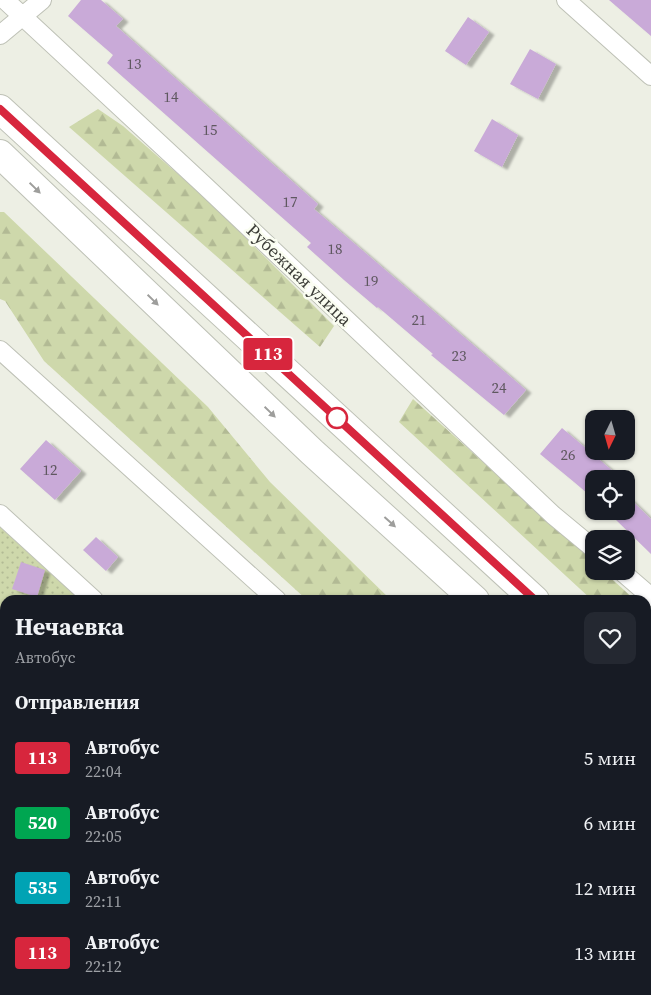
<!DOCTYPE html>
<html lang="ru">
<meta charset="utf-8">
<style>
body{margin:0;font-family:"Source Serif 4",serif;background:#242831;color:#f1f3f6;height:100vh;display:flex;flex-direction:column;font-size:19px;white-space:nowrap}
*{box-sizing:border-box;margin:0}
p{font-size:16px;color:#9ea1a6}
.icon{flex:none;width:28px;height:28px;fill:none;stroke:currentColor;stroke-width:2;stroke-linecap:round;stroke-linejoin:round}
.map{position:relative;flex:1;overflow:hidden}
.drawer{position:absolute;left:0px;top:595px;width:651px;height:400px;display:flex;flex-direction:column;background:#171b24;border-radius:15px 15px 0 0;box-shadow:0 1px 4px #0004}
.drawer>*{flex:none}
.badge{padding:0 10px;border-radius:4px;font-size:18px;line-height:32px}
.needle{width:32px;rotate:185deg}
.controls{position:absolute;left:585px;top:410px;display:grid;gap:10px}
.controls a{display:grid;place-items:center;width:50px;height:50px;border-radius:10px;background:#171b24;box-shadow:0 1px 4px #0004;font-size:25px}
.map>.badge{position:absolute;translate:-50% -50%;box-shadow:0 0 0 2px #fff}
h2{padding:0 15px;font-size:19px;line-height:45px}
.round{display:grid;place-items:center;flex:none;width:52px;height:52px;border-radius:10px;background:#242831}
.headline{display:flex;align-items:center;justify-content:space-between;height:85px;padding:0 15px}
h1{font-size:24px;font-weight:700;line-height:38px}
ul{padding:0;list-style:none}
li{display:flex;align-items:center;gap:15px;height:65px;padding:0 15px}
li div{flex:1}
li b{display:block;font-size:19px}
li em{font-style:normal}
li .badge{min-width:55px;font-weight:700;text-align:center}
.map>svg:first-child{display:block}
.green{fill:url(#green-dots)}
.forest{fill:url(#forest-firs)}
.building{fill:#c9aad8;filter:url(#shadow)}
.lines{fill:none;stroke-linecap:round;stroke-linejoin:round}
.minor-casing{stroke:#bec1b6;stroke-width:20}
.trunk-casing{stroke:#bec1b6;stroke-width:30}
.minor{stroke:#fff;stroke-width:18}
.trunk{stroke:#fff;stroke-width:28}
.oneway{fill:#9e9e9c}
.line-casing{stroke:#fff;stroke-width:11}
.line{stroke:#d7263d;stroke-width:8}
.stop-dot{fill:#fff;stroke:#d7263d;stroke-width:2.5}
.labels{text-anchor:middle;stroke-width:5;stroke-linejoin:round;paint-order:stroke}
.number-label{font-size:15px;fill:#5f5860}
.street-label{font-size:18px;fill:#3c3d38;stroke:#fafdf1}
</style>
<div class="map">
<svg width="651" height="995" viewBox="0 0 651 995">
<defs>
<pattern id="green-dots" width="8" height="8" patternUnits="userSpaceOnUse" patternTransform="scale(1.25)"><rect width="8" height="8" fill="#ced8ab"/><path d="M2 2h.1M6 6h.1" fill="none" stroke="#b2ba94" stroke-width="1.8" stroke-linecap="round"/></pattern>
<pattern id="forest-firs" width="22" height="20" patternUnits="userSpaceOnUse" patternTransform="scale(1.25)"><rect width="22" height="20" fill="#ced8ab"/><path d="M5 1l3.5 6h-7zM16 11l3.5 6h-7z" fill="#b2ba94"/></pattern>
<filter id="shadow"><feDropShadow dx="5.5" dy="3" stdDeviation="1" flood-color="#0004"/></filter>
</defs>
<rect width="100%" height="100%" fill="#edefe4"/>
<path class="green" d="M 0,527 L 80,600 L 5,600 L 5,990 L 508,990 L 513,995 L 0,995 Z"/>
<path class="forest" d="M 98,109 L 123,126 L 210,202 L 334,326 L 320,347 L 69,127 Z
M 0,212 L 4,212 L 208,407 L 270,482 L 391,600 L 307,600 L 44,361 L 5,301 L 0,299 Z
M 413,399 L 594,562 L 594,571 L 603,571 L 635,600 L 592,600 L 399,422 Z
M 646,801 L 651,805 L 651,913 L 646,908 Z"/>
<path class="building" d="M 81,0 L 101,0 L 123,19 L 116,26 L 318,204 L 314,209 L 526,390 L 504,415 L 431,355 L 433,354 L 378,307 L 377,308 L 344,280 L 307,247 L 311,243 L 107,63 L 113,55 L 68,16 Z
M 609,0 L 651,0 L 651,36 Z
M 468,17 L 489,32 L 466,65 L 445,51 Z
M 530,49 L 556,64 L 538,99 L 510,84 Z
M 492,119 L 518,135 L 502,167 L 474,151 Z
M 562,428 L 601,461 L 622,479 L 594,479 L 594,499 L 574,482 L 540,454 Z
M 46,440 L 81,471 L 55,500 L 20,469 Z
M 626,495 L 651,519 L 651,554 L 615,519 L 622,511 L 626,511 Z
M 96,537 L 118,557 L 106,571 L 83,550 Z
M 21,562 L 45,570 L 37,597 L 12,589 Z"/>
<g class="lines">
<g class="minor-casing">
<path id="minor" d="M 5,0 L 203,184 L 553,515 L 594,549
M 566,0 L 651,76
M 0,35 L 42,0
M 0,350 L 277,600
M 0,514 L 94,600
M 621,571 L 651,597
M 0,796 L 5,798
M 521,990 L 526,995"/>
</g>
<g class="trunk-casing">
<path id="trunk" d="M 0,109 L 535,600
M 0,154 L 312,452 L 475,600
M 646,703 L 651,708
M 646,755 L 651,759"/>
</g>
<use href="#minor" class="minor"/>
<use href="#trunk" class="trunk"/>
</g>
<defs><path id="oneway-solid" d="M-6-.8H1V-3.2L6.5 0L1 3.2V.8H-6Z" transform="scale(1.25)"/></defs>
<g class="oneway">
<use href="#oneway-solid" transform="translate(35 188) rotate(44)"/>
<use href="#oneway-solid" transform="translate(153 300) rotate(44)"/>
<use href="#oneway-solid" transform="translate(270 412) rotate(44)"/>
<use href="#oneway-solid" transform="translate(390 522) rotate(42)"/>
</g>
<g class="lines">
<g class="line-casing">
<path id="line" d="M 0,109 L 535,600"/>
</g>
<use href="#line" class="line"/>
</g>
<circle class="stop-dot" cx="337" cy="418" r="10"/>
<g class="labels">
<g class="number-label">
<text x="134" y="69">13</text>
<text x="171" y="102">14</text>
<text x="210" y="135">15</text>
<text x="290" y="207">17</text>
<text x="335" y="254">18</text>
<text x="371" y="286">19</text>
<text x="419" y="325">21</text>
<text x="459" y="361">23</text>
<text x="499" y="393">24</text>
<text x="568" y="460">26</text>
<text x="50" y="475">12</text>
</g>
<g class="street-label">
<text transform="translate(299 275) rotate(44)" y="6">Рубежная улица</text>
</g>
</g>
</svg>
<div class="controls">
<a><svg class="needle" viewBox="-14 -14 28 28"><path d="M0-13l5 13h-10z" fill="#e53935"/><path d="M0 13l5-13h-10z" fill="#9ea1a6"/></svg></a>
<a><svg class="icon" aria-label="locate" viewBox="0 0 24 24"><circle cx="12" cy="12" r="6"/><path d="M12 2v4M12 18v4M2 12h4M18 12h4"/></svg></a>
<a><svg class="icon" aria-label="layers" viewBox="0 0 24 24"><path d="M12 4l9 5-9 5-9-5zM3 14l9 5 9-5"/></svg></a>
</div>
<b class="badge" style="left:268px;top:354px;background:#d7263d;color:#fff">113</b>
<section class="drawer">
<div class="headline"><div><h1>Нечаевка</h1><p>Автобус</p></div><a class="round"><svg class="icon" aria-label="heart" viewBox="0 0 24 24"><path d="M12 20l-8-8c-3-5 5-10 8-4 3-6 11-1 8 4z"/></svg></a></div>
<h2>Отправления</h2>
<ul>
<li><span class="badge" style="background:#d7263d;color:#fff">113</span><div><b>Автобус</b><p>22:04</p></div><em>5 мин</em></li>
<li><span class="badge" style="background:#00a651;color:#fff">520</span><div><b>Автобус</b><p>22:05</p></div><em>6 мин</em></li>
<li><span class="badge" style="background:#00a3b4;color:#fff">535</span><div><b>Автобус</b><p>22:11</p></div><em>12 мин</em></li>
<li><span class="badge" style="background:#d7263d;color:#fff">113</span><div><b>Автобус</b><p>22:12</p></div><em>13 мин</em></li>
</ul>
</section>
</div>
